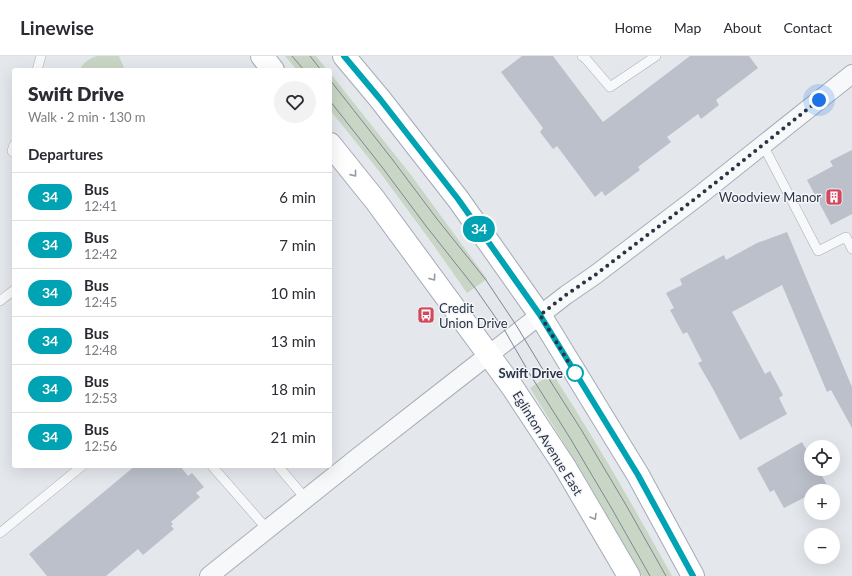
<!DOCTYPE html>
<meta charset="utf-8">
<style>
body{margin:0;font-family:Lato,sans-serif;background:#f2f2f3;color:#2b2b33;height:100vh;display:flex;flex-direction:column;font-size:15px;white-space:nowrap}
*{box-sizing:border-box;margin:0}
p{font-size:13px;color:#7c7c81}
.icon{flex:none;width:22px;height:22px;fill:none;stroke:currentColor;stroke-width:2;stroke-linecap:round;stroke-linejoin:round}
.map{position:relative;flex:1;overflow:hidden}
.side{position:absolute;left:12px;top:12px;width:320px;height:400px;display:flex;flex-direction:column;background:#fff;border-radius:4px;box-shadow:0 4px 16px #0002}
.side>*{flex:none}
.badge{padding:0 8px;border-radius:13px;font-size:14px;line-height:26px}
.controls{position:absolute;left:804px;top:384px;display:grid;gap:8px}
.controls a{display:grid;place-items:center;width:36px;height:36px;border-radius:50%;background:#fff;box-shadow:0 4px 16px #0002;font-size:20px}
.you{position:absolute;width:20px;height:20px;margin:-10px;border:3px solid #fff;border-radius:50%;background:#1a73e8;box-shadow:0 0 0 6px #1a73e833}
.map>.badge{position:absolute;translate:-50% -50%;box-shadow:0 0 0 2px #fff}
h2{padding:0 16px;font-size:15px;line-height:36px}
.round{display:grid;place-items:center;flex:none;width:42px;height:42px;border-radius:21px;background:#f2f2f3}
.head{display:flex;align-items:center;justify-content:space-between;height:68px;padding:0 16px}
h1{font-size:19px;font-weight:800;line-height:30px}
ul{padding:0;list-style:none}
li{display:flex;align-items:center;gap:12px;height:48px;padding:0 16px;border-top:1px solid #e1e1e2}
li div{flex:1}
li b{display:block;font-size:15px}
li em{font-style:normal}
li .badge{min-width:44px;font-weight:700;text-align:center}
header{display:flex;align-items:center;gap:24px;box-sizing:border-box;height:56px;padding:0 20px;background:#fff;border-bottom:1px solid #e1e1e2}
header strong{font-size:19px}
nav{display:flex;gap:22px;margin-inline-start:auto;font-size:14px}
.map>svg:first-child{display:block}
.green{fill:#c9d6c5}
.building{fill:#bbc0ca}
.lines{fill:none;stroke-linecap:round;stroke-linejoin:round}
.service-casing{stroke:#a9aeb7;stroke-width:10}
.minor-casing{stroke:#a9aeb7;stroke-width:20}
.primary-casing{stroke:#a3abb8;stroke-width:24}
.service{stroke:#f7f8fa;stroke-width:9}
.minor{stroke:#f7f8fa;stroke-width:18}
.primary{stroke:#fff;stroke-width:22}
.tram{stroke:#7d8696;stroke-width:1}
.oneway{stroke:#959aa2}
.line-casing{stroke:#fff;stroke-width:9}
.line{stroke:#00a3b4;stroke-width:6}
.walk{stroke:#2b3445;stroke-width:4;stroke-dasharray:0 7.2}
.stop-dot{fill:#fff;stroke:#00a3b4;stroke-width:2}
.labels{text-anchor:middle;stroke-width:3;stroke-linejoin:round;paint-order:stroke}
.poi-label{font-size:13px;fill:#2b3445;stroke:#f4f6f9;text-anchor:end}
.stop-label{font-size:13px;font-weight:bold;fill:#2b3445;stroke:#f4f6f9;text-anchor:end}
.street-label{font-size:13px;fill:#2b3445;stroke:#f4f6f9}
</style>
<header>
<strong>Linewise</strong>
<nav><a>Home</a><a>Map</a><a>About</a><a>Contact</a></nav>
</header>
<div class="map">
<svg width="852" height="520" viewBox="0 0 852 520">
<rect width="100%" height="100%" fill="#e4e7ec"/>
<path class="green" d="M 97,0 L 119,0 L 125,14 L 80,14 C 82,7 90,2 97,0 Z
M 285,0 L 316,0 L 327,14 L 297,14 Z
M 330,17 L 411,119 L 487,223 L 467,237 L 432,187 L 379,115 L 330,54 Z
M 552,317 C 595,383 634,451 672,520 L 642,520 L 586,423 L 530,332 Z"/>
<path class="building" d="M 522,0 L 553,0 L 603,66 L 690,0 L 749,0 L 758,12 L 716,44 L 719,49 L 701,63 L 698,58 L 667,81 L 671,86 L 638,111 L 640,114 L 605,140 L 602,135 L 595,141 L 557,90 L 553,93 L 540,76 L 543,72 L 501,16 Z
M 852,94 L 852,158 L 831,169 L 807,124 L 833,110 L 830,105 Z
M 787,176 L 852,331 L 852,372 L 831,334 L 827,336 L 782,229 L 732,256 L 765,318 L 770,315 L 783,339 L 779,342 L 787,358 L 740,384 L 712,331 L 698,307 L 702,305 L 687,276 L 683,278 L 670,254 L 674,252 L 666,237 L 682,229 L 680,223 L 724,199 L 726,204 L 757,187 Z
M 802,386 L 811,402 L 811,413 L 818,413 L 827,429 L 816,435 L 811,435 L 811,438 L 784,452 L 774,434 L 770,436 L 757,412 Z
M 135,410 L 180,410 L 188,420 L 192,417 L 204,431 L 196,437 L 200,441 L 171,466 L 173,468 L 171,470 L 174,473 L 143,499 L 138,493 L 106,520 L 47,520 L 29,498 Z"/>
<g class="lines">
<g class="service-casing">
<path id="service" d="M 582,0 L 586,3 L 610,31 L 656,0
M 37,14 L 41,0
M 14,89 L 12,95 L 14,97
M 763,89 L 818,195 L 846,181 L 852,193
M 0,245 L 14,234
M 212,410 L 267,473
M 278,410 L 306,443
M 0,477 L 82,410"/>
</g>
<g class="minor-casing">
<path id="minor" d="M 209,520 L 358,401 L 468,315 L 566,239 L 595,219 L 700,139 L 852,18"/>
</g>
<g class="primary-casing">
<path id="primary" d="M 262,0 L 273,14
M 344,0 L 380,43 L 458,143 L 540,259 L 638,419 L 693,520
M 330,88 L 375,144 L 513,332 L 565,411 L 629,520"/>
</g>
<use href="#service" class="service"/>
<use href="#minor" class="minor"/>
<use href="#primary" class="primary"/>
<path class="tram" d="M 292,0 L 304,14
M 310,0 L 321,14
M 330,24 L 392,103 L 437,163 L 486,224 L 516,269 L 542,312 L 582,375 L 626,449 L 666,520
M 330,45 L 382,111 L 426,170 L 475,232 L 505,275 L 531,320 L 570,382 L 612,453 L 650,520"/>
</g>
<defs><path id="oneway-chevron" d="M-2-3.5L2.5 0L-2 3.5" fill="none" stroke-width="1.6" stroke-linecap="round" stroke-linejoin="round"/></defs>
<g class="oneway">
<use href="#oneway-chevron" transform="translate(354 118) rotate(51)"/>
<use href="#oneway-chevron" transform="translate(433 222) rotate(54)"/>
<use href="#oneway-chevron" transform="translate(594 461) rotate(59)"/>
</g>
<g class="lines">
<g class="line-casing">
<path id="line" d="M 344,0 L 380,43 L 458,143 L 540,259 L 638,419 L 693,520"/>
</g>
<use href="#line" class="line"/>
<path class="walk" d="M 575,317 L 540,259 L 566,239 L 595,219 L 700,139 L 819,44"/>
</g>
<defs>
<g id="building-square" transform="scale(0.9)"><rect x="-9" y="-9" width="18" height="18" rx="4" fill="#d1495b" stroke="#f4f6f9"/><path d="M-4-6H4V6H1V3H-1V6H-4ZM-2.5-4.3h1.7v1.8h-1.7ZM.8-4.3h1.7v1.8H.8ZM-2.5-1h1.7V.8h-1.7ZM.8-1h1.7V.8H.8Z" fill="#fff"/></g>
<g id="bus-square" transform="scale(0.9)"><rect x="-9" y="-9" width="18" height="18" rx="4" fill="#d1495b" stroke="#f4f6f9"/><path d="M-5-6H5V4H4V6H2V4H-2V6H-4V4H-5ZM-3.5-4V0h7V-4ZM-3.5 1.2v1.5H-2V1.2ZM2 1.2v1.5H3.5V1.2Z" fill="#fff"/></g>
</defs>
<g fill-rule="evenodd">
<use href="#building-square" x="834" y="141"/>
<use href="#bus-square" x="426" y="259"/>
</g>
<circle class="stop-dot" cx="575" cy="317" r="8"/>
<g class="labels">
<g class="poi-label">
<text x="821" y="146">Woodview Manor</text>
<text x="439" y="257" text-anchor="start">Credit<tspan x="439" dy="15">Union Drive</tspan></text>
</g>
<g class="stop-label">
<text x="563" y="322">Swift Drive</text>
</g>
<g class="street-label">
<text transform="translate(548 387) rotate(58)" y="5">Eglinton Avenue East</text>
</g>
</g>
</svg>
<div class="controls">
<a><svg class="icon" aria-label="locate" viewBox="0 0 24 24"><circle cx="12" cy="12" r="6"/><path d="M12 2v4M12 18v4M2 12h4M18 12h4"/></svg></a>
<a>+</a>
<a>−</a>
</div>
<div class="you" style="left:819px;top:44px"></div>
<b class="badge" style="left:479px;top:173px;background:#00a3b4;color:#fff">34</b>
<section class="side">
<div class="head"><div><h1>Swift Drive</h1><p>Walk · 2 min · 130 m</p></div><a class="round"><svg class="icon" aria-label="heart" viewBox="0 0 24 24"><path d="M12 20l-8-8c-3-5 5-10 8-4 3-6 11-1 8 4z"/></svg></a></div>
<h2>Departures</h2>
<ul>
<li><span class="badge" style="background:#00a3b4;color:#fff">34</span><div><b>Bus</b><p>12:41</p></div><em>6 min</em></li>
<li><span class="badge" style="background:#00a3b4;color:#fff">34</span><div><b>Bus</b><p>12:42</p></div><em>7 min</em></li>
<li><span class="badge" style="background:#00a3b4;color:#fff">34</span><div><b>Bus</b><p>12:45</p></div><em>10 min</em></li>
<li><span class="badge" style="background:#00a3b4;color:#fff">34</span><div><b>Bus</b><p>12:48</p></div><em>13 min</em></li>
<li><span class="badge" style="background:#00a3b4;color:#fff">34</span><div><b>Bus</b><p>12:53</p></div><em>18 min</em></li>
<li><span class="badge" style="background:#00a3b4;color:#fff">34</span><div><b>Bus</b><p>12:56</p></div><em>21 min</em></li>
</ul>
</section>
</div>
